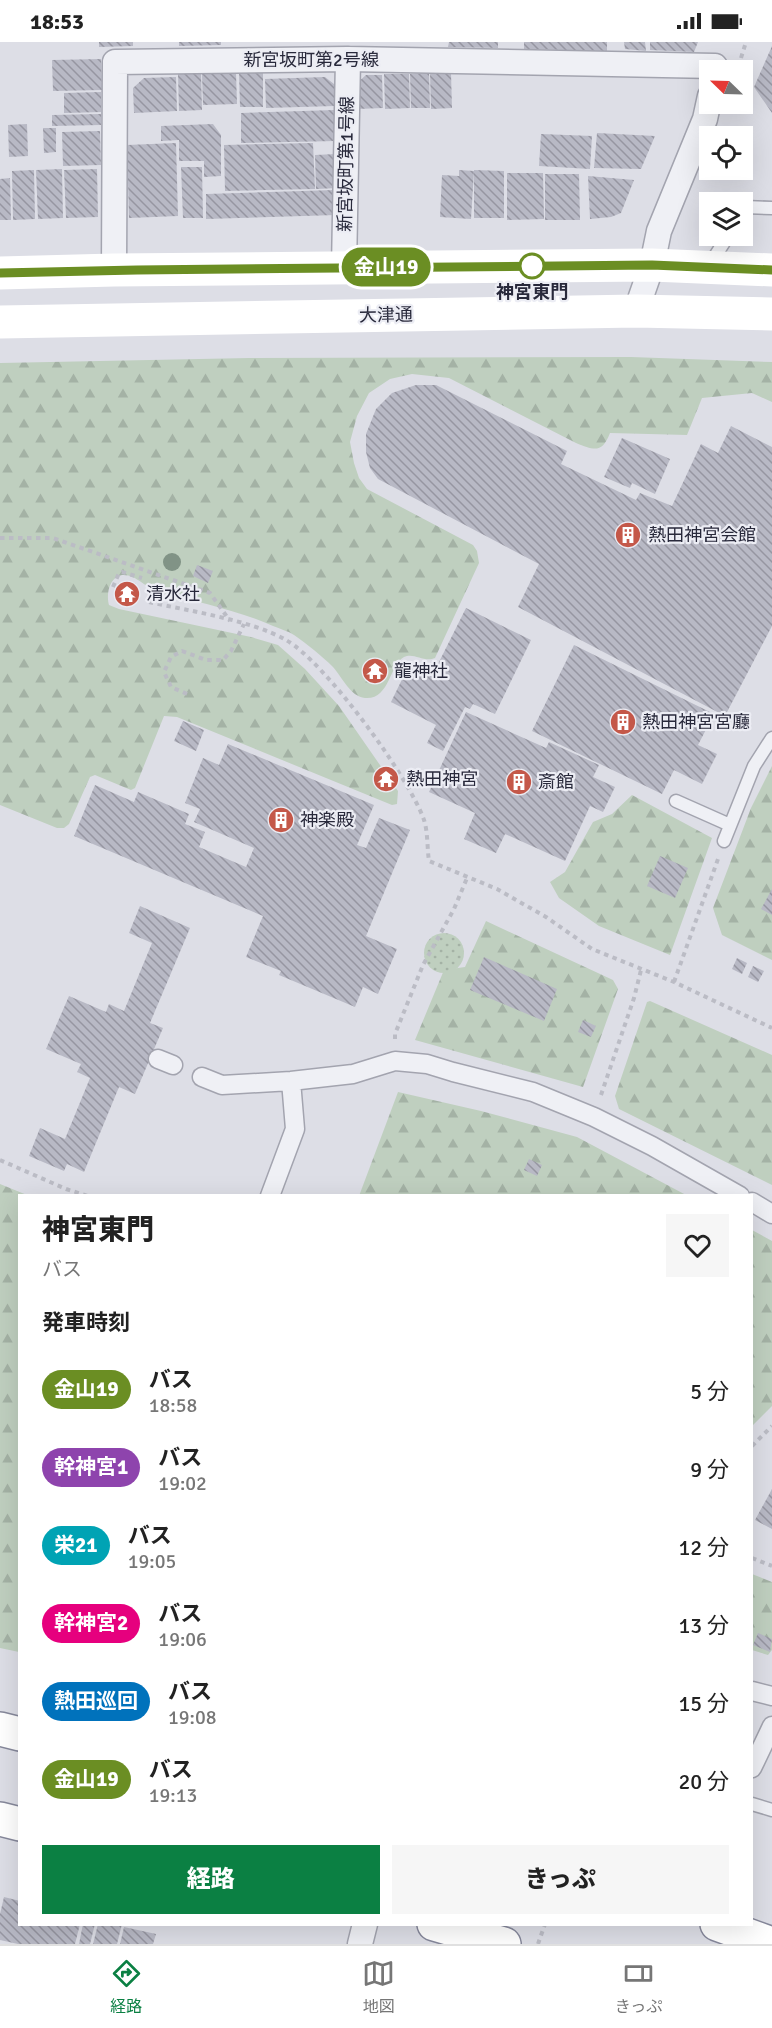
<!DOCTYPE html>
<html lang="ja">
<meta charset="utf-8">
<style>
body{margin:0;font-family:Signika,"Noto Sans JP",sans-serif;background:#f6f6f6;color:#222;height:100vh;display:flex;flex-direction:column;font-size:22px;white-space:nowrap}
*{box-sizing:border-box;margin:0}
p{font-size:20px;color:#767676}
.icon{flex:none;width:33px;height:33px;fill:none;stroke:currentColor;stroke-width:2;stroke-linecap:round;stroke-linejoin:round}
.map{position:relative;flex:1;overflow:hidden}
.drawer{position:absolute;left:18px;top:1152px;width:735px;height:732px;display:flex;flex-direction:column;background:#fff;border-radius:0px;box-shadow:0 6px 24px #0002}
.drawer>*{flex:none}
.badge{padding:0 12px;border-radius:20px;font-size:21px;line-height:39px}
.needle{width:39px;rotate:293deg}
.fabs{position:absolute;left:699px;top:18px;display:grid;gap:12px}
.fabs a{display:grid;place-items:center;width:54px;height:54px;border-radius:0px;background:#fff;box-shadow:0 6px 24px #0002;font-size:30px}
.map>.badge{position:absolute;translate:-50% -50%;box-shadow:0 0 0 3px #fff}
h2{padding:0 24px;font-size:22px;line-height:54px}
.round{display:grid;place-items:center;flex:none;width:63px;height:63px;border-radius:0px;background:#f6f6f6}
.overview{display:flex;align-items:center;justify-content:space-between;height:102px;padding:0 24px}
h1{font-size:28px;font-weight:800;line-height:45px}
.primary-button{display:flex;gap:12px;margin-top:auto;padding:12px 24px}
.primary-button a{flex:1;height:69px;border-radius:0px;background:#0b8043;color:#fff;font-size:24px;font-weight:800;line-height:69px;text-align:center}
.primary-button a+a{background:#f6f6f6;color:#222}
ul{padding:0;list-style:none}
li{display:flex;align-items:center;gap:18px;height:78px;padding:0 24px}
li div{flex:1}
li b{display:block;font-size:22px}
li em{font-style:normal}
li .badge{min-width:66px;font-weight:700;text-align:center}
.status{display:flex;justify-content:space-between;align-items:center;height:42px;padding:0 30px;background:#fff;direction:ltr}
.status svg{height:16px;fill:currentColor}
.dock{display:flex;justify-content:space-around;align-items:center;height:84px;border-top:2px solid #e0e0e0;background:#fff;font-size:16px;color:#767676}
.dock a{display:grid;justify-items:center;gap:3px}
.dock .selected{color:#0b8043}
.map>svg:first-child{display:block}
.forest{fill:url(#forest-firs)}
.garden{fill:url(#garden-dots)}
.building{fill:url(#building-back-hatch)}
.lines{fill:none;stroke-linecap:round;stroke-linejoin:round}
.service-casing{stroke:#a3a4af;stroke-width:15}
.pedestrian-casing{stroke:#a3a4af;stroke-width:21}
.minor-casing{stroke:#a3a4af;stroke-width:27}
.trunk-casing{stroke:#86889b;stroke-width:36}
.path{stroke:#bbbcc5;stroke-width:4;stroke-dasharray:4.5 4.5;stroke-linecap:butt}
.service{stroke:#eff0f5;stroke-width:12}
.pedestrian{stroke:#eff0f5;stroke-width:18}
.minor{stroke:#eff0f5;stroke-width:24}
.secondary{stroke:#fff;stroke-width:33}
.trunk{stroke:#fff;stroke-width:33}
.tree{fill:#819386}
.line-casing{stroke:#fff;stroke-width:14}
.line{stroke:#6b8e23;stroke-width:9}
.stop-dot{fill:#fff;stroke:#6b8e23;stroke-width:3}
.labels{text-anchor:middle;stroke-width:4.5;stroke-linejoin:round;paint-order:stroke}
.street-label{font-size:18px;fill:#28293b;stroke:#ecedf4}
.stop-label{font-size:18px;font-weight:bold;fill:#28293b;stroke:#ecedf4}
.poi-label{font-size:18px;fill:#28293b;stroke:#ecedf4;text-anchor:start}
</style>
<div class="status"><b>18:53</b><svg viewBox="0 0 49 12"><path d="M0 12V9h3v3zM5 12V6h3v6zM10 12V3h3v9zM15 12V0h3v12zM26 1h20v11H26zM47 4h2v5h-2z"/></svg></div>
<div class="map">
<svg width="772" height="1902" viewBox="0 0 772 1902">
<defs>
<pattern id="forest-firs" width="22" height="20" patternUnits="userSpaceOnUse" patternTransform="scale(1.5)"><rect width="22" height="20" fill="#bfcfbf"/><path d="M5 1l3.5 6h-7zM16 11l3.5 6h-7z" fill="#a4b2a5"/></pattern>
<pattern id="garden-dots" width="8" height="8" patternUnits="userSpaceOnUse" patternTransform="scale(1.5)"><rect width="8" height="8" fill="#bfcfbf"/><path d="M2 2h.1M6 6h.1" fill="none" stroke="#a4b2a5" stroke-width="1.8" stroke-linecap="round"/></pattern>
<pattern id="building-back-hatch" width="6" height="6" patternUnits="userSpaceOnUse" patternTransform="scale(1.5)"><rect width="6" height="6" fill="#b8b9c5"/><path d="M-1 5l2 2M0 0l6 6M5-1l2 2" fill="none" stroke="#9696a1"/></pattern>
</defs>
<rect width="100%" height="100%" fill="#dddee6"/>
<path class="forest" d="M 631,315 L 772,320 L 772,360 L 752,351 L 702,356 L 687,393 L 610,391 C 602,412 594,408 576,401 L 449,336 L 412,332 L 390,337 L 369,351 L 357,374 L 350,400 L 354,421 L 359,436 L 367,447 L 473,503 L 477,509 L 479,521 L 435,616 C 424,621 414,610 404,615 C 389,623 390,658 365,656 C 351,655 342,635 333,625 C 322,614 307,602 294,593 C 288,589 280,587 273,584 C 237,568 197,560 159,550 C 147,547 136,532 122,533 C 109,535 106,553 109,563 L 119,567 L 251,595 L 278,603 L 305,627 L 339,664 L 398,749 L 397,762 L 392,763 L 177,675 L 164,674 L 135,746 L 131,748 L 95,733 L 90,735 L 69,782 L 64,786 L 57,786 L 0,763 L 0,321 L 249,316 Z
M 772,724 L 772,918 L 722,893 L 713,866 L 751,766 Z
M 632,753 L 712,796 L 670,913 L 599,884 L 559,856 L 550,840 L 565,830 L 593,780 L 612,772 Z
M 486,879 L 613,938 L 618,947 L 583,1045 L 415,998 L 444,928 L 465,925 Z
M 650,959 L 772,1013 L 772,1143 L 619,1067 L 615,1054 L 647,960 Z
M 398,1050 L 481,1069 L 577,1095 L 686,1153 L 359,1154 Z
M 0,1142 L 27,1153 L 20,1154 L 19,1610 L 0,1606 Z
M 752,1188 L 772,1199 L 772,1364 L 752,1384 Z
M 752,1532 L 772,1540 L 772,1608 L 768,1613 L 752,1608 Z"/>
<path class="garden" d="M424 911a20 20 0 1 1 40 0a20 20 0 1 1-40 0Z"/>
<path class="building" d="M 99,0 L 133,0 L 133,4 L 99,5 Z
M 179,0 L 221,0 L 221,3 L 179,4 Z
M 449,0 L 498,0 L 498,6 L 448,5 Z
M 524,0 L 607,0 L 607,9 L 524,7 Z
M 624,0 L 645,0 L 646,9 L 625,7 Z
M 650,0 L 698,0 L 694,10 L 650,8 Z
M 772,4 L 772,71 L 754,45 Z
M 101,17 L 102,48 L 53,49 L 52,18 Z
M 263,29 L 263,65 L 240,65 L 239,30 Z
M 201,31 L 202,68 L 179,69 L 178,32 Z
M 236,31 L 237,62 L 203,63 L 202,32 Z
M 429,31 L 430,66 L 411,66 L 410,32 Z
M 430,31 L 451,31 L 452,66 L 431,67 Z
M 384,32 L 409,32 L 410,66 L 385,67 Z
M 366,33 L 382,33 L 383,66 L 357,67 L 356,42 Z
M 176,35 L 177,69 L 134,71 L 133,46 L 144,36 Z
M 325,35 L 334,42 L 335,64 L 266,66 L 265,37 Z
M 101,50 L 101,70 L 64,71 L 64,51 Z
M 335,68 L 336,99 L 241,101 L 241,71 Z
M 101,72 L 101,83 L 52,84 L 52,73 Z
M 27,82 L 28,114 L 9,115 L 8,83 Z
M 213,82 L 221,93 L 221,134 L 204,135 L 204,119 L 179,119 L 179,98 L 161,99 L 161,84 Z
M 43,86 L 56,86 L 56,110 L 44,111 Z
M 100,89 L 101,123 L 63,124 L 62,90 Z
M 597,91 L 655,94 L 641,127 L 594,126 Z
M 541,92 L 592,94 L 590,127 L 539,124 Z
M 176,101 L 178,174 L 129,176 L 127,103 Z
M 313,101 L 315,147 L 225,149 L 224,103 Z
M 336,112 L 337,146 L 316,147 L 315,113 Z
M 181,125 L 202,125 L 203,176 L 183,176 Z
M 62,127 L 63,176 L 38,177 L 36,128 Z
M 97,127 L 98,175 L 66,176 L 64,128 Z
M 34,128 L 35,177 L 13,178 L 12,129 Z
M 459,128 L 474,129 L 471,177 L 440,175 L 442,133 L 459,134 Z
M 474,128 L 504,129 L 504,176 L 474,176 Z
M 507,131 L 543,131 L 544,177 L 507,178 Z
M 545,132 L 579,132 L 580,178 L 545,178 Z
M 588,134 L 634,138 L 621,171 L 611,175 L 590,177 Z
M 10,136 L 11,178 L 0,178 L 0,137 Z
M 335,148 L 336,173 L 206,177 L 206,152 Z
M 416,343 L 436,343 L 567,409 L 561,422 L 636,458 L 640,451 L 672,464 L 701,402 L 718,411 L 731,384 L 772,405 L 772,584 L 725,674 L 518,565 L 539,522 L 378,437 L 370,426 L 366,410 L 366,392 L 376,367 L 392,351 Z
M 622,396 L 670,417 L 655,452 L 632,441 L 630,446 L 604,435 Z
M 197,523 L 213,529 L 208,541 L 193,534 Z
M 125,542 L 136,546 L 130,563 L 119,558 Z
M 466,566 L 531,598 L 495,672 L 473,662 L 470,667 L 465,665 L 443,709 L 427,701 L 436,683 L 391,660 L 409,623 L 432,634 Z
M 574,603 L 714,672 L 698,703 L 717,712 L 702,742 L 674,728 L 662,752 L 532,689 Z
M 378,619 L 385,629 L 373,636 L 367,627 Z
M 466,670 L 546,706 L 549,700 L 599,723 L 593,735 L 615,745 L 603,770 L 590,764 L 565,819 L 505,792 L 496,811 L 464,797 L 475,771 L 429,750 Z
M 183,679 L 204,688 L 196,709 L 174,699 Z
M 228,702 L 374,763 L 357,803 L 366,806 L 379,776 L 410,788 L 366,894 L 397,907 L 378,952 L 363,945 L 355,965 L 279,933 L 281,929 L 246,915 L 263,874 L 74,794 L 95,743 L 134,760 L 138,750 L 189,772 L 185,782 L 205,790 L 199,805 L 246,825 L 254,806 L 194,780 L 200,767 L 185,761 L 203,716 L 219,723 Z
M 660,814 L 688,826 L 675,856 L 647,844 Z
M 772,847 L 772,873 L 761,867 Z
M 140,864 L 190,886 L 150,981 L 163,986 L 135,1052 L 119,1045 L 84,1130 L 67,1122 L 64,1129 L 29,1114 L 40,1086 L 65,1097 L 90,1036 L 77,1030 L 81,1022 L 46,1007 L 69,954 L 106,970 L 109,962 L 124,969 L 152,901 L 129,891 Z
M 484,915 L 557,947 L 544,979 L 470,948 Z
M 737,916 L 747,921 L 742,932 L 732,927 Z
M 753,924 L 764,929 L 758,940 L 748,935 Z
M 583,978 L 596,984 L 591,995 L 578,990 Z
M 529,1117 L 542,1123 L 537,1134 L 524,1128 Z
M 772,1447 L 772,1487 L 755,1478 Z
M 758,1591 L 772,1597 L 770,1610 L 753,1603 Z
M 4,1855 L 20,1859 L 20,1882 L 80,1882 L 75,1902 L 18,1902 L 0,1898 L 0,1872 Z
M 83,1882 L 95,1882 L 90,1902 L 79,1902 Z
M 98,1882 L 122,1882 L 117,1902 L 93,1902 Z
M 124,1885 L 156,1892 L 153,1902 L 120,1902 Z"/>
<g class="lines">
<g class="service-casing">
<path id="service" d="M 742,169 L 745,165 L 772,166
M 710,222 L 728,194
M 676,759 L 730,783
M 724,799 L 754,724 L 772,696
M 752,1762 L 772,1768"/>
</g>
<g class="pedestrian-casing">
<path id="pedestrian" d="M 158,1017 L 173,1023
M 202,1035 L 222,1043 L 291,1039 L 353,1032 L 395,1019 L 427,1022 L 453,1030 L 533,1050 L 594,1075 L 652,1104 L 740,1154
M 270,1154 L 295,1087 L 291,1039
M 752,1160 L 772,1172
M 752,1649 L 772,1654
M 752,1726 L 772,1684"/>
</g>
<g class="minor-casing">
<path id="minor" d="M 344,226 L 348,17
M 114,228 L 115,20 L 348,17 L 715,24 L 714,28
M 636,269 L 652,223 L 659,189 L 705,77 L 710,54
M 360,1902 L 365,1882"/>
</g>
<g class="trunk-casing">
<path id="trunk" d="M 0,1687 L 20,1692
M 0,1777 L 20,1782
M 434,1882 L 504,1902
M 717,1882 L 772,1902"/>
</g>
<path class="path" d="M 741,16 L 746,0
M 0,496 L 53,496 L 210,551 L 230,579
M 113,545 L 119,531 L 122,530 L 142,536
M 149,560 C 189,569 251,578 286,598 C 325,620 409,735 424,778 C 428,790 427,806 429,819 L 497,847 L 546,875 L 592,907 L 674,940 L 772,986
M 187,652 L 171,645 L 164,630 L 171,615 L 182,609 L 206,618 L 223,618 L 231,609 L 244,582
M 674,940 L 718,817
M 395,997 L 395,992 L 423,923 L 454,867 L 467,836
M 601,1053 L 634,956 L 641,928
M 0,1118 L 66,1147 L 88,1154
M 752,1404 L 772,1384
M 752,1516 L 772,1524
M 538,1902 L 545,1882"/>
<use href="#service" class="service"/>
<use href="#pedestrian" class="pedestrian"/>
<use href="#minor" class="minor"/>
<path class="secondary" d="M 0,231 L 114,228 L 652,223 L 772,228
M 0,280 L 636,269 L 772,272"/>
<use href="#trunk" class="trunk"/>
</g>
<circle class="tree" cx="172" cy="520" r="9"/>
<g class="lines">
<g class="line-casing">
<path id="line" d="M 0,231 L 137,228 L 652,223 L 772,228"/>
</g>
<use href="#line" class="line"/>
</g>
<defs>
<g id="building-disc" transform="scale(1.35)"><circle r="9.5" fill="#c45849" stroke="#ecedf4"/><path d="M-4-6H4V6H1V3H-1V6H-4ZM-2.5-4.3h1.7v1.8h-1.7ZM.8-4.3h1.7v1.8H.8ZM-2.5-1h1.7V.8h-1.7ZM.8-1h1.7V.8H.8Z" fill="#fff"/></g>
<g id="temple-disc" transform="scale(1.35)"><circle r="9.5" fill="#c45849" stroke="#ecedf4"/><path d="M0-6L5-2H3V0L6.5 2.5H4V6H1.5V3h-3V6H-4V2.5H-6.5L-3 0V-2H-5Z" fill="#fff"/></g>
</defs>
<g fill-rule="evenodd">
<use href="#building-disc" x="628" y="493"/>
<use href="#temple-disc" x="127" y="552"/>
<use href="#temple-disc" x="375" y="629"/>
<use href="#building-disc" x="623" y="680"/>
<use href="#temple-disc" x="386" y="737"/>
<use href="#building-disc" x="519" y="740"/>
<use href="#building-disc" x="281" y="778"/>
</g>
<circle class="stop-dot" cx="532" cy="224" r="12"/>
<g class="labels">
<g class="street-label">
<text x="311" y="24">新宮坂町第2号線</text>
<text transform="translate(346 122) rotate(-89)" y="6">新宮坂町第1号線</text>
<text transform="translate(386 273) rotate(-1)" y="6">大津通</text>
</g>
<g class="stop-label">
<text x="532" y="256">神宮東門</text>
</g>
<g class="poi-label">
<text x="648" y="499">熱田神宮会館</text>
<text x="146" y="558">清水社</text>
<text x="394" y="635">龍神社</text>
<text x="642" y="686">熱田神宮宮廳</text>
<text x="406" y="743">熱田神宮</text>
<text x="538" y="746">斎館</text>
<text x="300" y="784">神楽殿</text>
</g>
</g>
</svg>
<div class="fabs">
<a><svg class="needle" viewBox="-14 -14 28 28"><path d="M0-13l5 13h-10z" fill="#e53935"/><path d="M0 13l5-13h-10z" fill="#767676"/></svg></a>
<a><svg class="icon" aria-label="locate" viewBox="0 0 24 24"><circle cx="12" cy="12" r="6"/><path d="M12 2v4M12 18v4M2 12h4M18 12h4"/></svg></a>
<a><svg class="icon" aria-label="layers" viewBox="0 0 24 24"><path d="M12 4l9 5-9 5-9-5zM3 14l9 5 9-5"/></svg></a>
</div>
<b class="badge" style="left:386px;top:225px;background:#6b8e23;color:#fff">金山19</b>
<section class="drawer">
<div class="overview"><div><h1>神宮東門</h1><p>バス</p></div><a class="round"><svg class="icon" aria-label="heart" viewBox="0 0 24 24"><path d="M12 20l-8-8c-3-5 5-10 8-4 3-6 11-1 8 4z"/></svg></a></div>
<h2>発車時刻</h2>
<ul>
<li><span class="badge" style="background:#6b8e23;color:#fff">金山19</span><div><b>バス</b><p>18:58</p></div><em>5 分</em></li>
<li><span class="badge" style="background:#8e44ad;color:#fff">幹神宮1</span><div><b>バス</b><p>19:02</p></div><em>9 分</em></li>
<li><span class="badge" style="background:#00a3b4;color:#fff">栄21</span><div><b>バス</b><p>19:05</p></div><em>12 分</em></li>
<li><span class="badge" style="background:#e6007e;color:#fff">幹神宮2</span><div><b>バス</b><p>19:06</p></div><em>13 分</em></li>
<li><span class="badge" style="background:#0072bc;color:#fff">熱田巡回</span><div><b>バス</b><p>19:08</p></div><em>15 分</em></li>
<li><span class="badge" style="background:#6b8e23;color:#fff">金山19</span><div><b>バス</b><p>19:13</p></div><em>20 分</em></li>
</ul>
<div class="primary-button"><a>経路</a><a>きっぷ</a></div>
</section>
</div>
<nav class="dock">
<a class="selected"><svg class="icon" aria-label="directions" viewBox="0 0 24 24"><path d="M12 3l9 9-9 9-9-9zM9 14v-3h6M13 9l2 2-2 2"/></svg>経路</a>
<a><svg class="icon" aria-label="map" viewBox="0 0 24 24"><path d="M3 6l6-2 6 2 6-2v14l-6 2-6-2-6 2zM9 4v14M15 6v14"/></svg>地図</a>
<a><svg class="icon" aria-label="tickets" viewBox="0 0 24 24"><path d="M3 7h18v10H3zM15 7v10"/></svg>きっぷ</a>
</nav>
